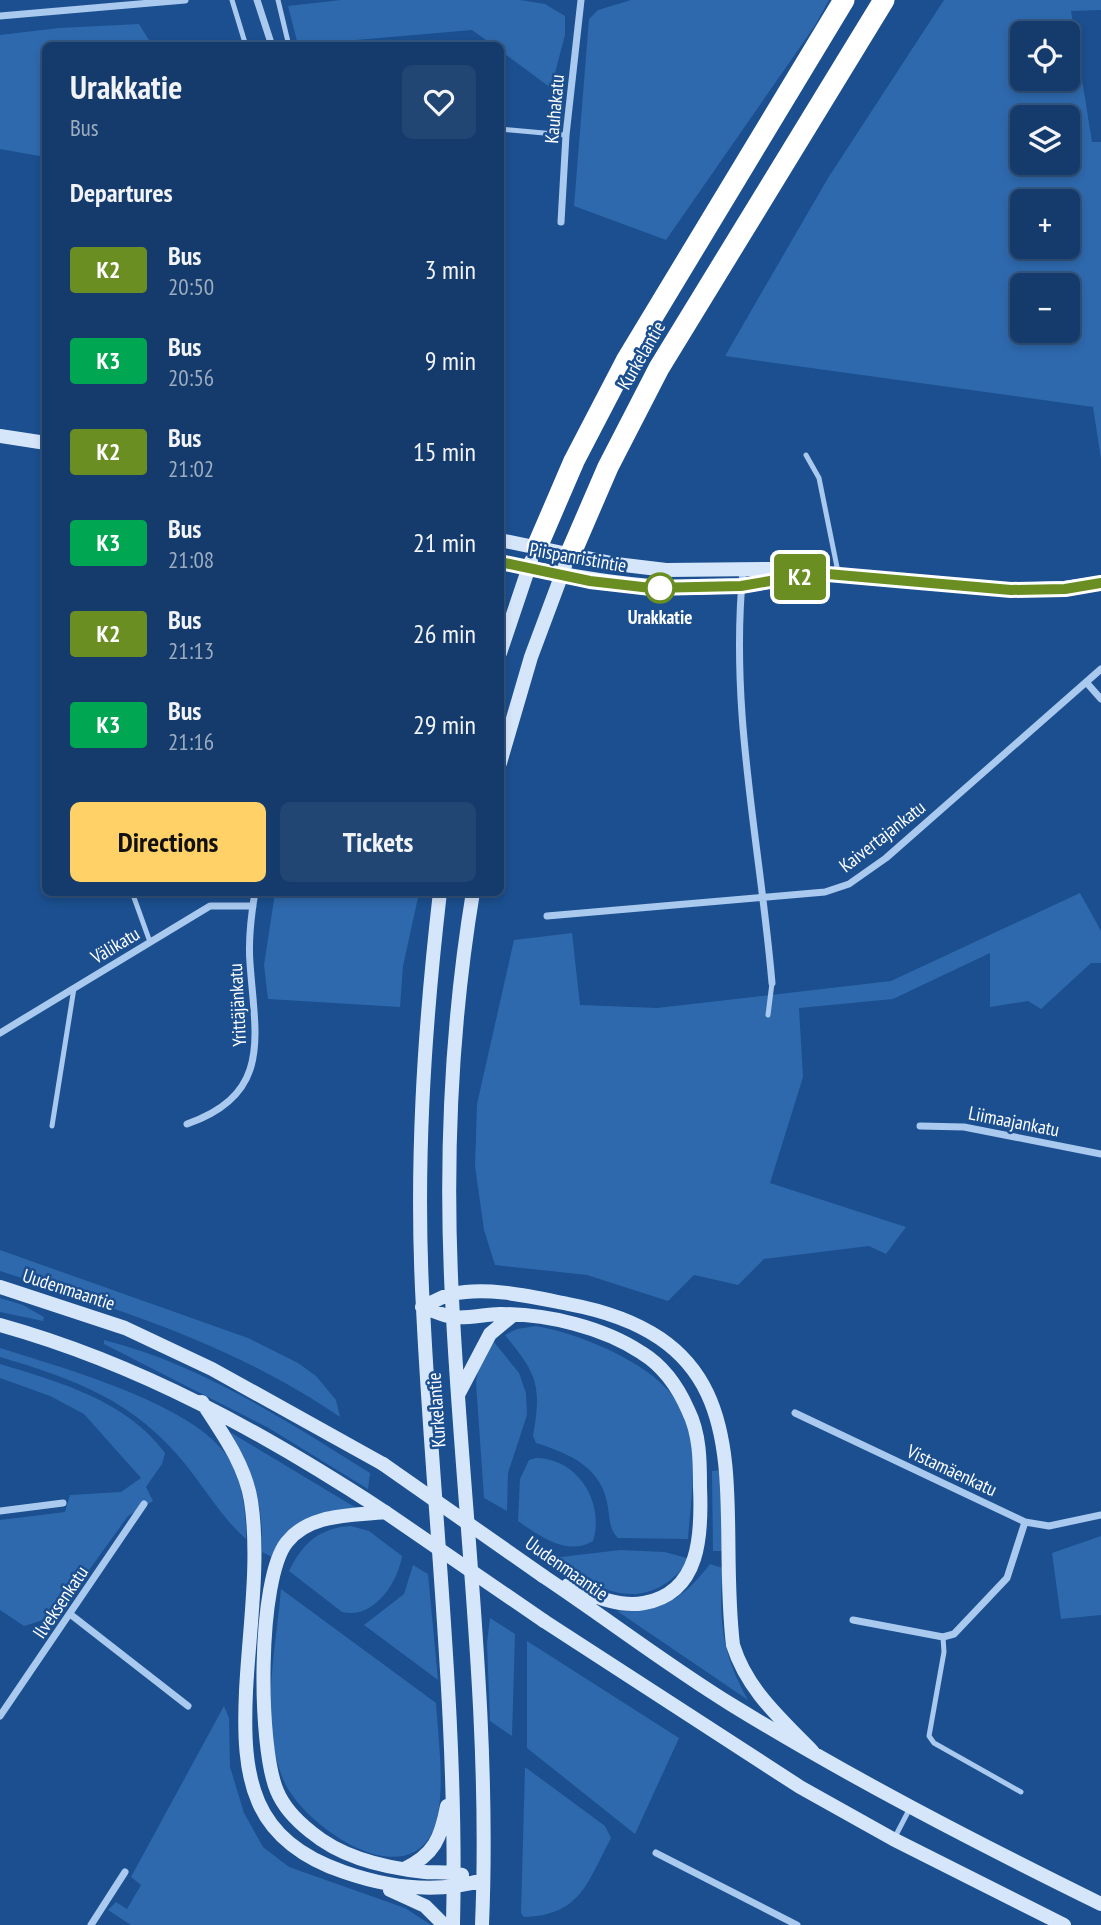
<!DOCTYPE html>
<meta charset="utf-8">
<style>
body{margin:0;font-family:"PT Sans Narrow",sans-serif;background:#214673;color:#f1f3f6;height:100vh;display:flex;flex-direction:column;font-size:26px;white-space:nowrap}
*{box-sizing:border-box;margin:0}
p{font-size:23px;color:#9dadc1}
.icon{flex:none;width:38px;height:38px;fill:none;stroke:currentColor;stroke-width:2;stroke-linecap:round;stroke-linejoin:round}
.map{position:relative;flex:1;overflow:hidden}
.details{position:absolute;left:42px;top:42px;width:462px;height:854px;display:flex;flex-direction:column;background:#143b6b;border-radius:10px;box-shadow:0 4px 10px #0003,0 0 0 2px #33557e}
.details>*{flex:none}
.badge{padding:0 14px;border-radius:5px;font-size:24px;line-height:46px}
.buttons{position:absolute;left:1010px;top:21px;display:grid;gap:14px}
.buttons a{display:grid;place-items:center;width:70px;height:70px;border-radius:10px;background:#143b6b;box-shadow:0 4px 10px #0003,0 0 0 2px #33557e;font-size:35px}
.map>.badge{position:absolute;translate:-50% -50%;box-shadow:0 0 0 4px #fff}
h2{padding:0 28px;font-size:26px;line-height:63px}
.round{display:grid;place-items:center;flex:none;width:74px;height:74px;border-radius:10px;background:#214673}
.summary{display:flex;align-items:center;justify-content:space-between;height:119px;padding:0 28px}
h1{font-size:33px;font-weight:700;line-height:52px}
.button{display:flex;gap:14px;margin-top:auto;padding:14px 28px}
.button a{flex:1;height:80px;border-radius:10px;background:#ffd166;color:#111;font-size:28px;font-weight:700;line-height:80px;text-align:center}
.button a+a{background:#214673;color:#f1f3f6}
ul{padding:0;list-style:none}
li{display:flex;align-items:center;gap:21px;height:91px;padding:0 28px}
li div{flex:1}
li b{display:block;font-size:26px}
li em{font-style:normal}
li .badge{min-width:77px;font-weight:700;text-align:center}
.map>svg:first-child{display:block}
.green{fill:#2e69ad;fill-rule:evenodd}
.lines{fill:none;stroke-linecap:round;stroke-linejoin:round}
.lane{stroke:#a9c9ee;stroke-width:5}
.street{stroke:#a9c9ee;stroke-width:7}
.secondary{stroke:#d6e6fa;stroke-width:14}
.highway{stroke:#fff;stroke-width:21}
.secondary-bridge{stroke:#d6e6fa;stroke-width:14}
.line-casing{stroke:#fff;stroke-width:16}
.line{stroke:#6b8e23;stroke-width:10}
.stop-dot{fill:#fff;stroke:#6b8e23;stroke-width:3.5}
.labels{text-anchor:middle;stroke-width:5;stroke-linejoin:round;paint-order:stroke}
.street-label{font-size:19px;fill:#fff;stroke:#1b4f8f}
.stop-label{font-size:19px;font-weight:bold;fill:#fff;stroke:#1b4f8f}
</style>
<div class="map">
<svg width="1101" height="1925" viewBox="0 0 1101 1925">
<rect width="100%" height="100%" fill="#1b4f8f"/>
<path class="green" d="M 341,0 L 520,0 L 545,4 L 565,16 L 565,35 L 551,88 L 501,51 L 500,46 L 493,45 L 472,30 L 298,45 L 288,6 Z
M 631,0 L 829,0 L 814,27 L 666,240 L 574,206 L 589,19 L 598,10 Z
M 944,0 L 1101,0 L 1101,10 L 1071,11 L 1092,142 L 1101,142 L 1101,459 L 1093,407 L 725,356 L 828,178 ZM 1022,33 L 1068,33 L 1068,79 L 1022,79 ZM 1022,117 L 1068,117 L 1068,163 L 1022,163 ZM 1022,201 L 1068,201 L 1068,247 L 1022,247 ZM 1022,285 L 1068,285 L 1068,331 L 1022,331 Z
M 139,24 L 152,45 L 46,46 L 45,157 L 0,149 L 0,35 L 59,28 Z
M 275,893 L 419,893 L 403,966 L 400,1007 L 268,999 L 264,965 Z
M 1080,893 L 1101,931 L 1101,963 L 1091,963 L 1041,1009 L 1028,1001 L 990,1007 L 990,953 L 893,999 L 799,1008 L 803,1077 L 770,1183 L 906,1227 L 886,1254 L 869,1246 L 764,1259 L 738,1285 L 694,1275 L 668,1301 L 587,1275 L 495,1265 L 484,1230 L 475,1166 L 477,1104 L 514,940 L 572,933 L 580,1005 L 657,1008 L 891,981 Z
M 0,1250 L 248,1338 L 298,1363 L 316,1376 L 336,1400 L 340,1417 C 237,1346 118,1309 0,1271 Z
M 0,1298 L 23,1305 L 44,1317 L 43,1321 L 0,1312 Z
M 536,1326 C 580,1334 645,1360 673,1396 C 682,1408 688,1428 691,1442 C 696,1473 690,1508 688,1539 L 618,1538 C 609,1529 610,1519 608,1508 C 603,1468 571,1454 536,1443 L 533,1436 C 542,1385 537,1374 505,1335 L 517,1329 Z
M 104,1340 C 200,1364 287,1421 370,1473 L 368,1489 L 267,1427 L 104,1344 Z
M 494,1342 L 519,1373 L 526,1393 L 527,1415 L 508,1473 L 507,1511 L 484,1498 L 476,1382 L 478,1371 Z
M 0,1348 C 60,1367 187,1402 225,1453 C 243,1478 246,1510 246,1539 C 222,1518 206,1490 186,1465 C 135,1401 75,1379 0,1357 Z
M 0,1364 C 60,1382 127,1401 165,1453 L 162,1464 L 146,1487 L 153,1501 L 128,1516 L 56,1616 L 24,1626 L 0,1610 L 0,1520 L 65,1512 L 70,1495 L 121,1492 L 141,1478 L 84,1414 L 50,1396 L 0,1378 Z
M 230,1432 L 358,1509 C 319,1510 287,1519 272,1557 L 262,1552 C 263,1504 255,1474 230,1432 Z
M 536,1458 C 578,1458 605,1503 593,1541 C 568,1557 538,1535 518,1521 L 520,1479 L 529,1460 Z
M 722,1470 L 723,1551 L 713,1551 L 712,1471 Z
M 351,1526 L 369,1531 L 402,1556 C 398,1583 373,1620 342,1612 L 289,1571 C 303,1543 319,1528 351,1526 Z
M 1101,1536 L 1101,1615 L 1061,1619 L 1052,1553 Z
M 620,1550 L 665,1552 L 690,1559 C 646,1620 594,1590 546,1554 L 561,1557 Z
M 710,1564 L 723,1568 C 718,1620 722,1654 748,1700 L 617,1611 C 662,1613 683,1599 710,1564 Z
M 413,1565 L 428,1574 L 438,1680 L 364,1625 L 404,1594 Z
M 281,1589 L 436,1703 C 438,1739 448,1803 431,1835 C 398,1893 300,1822 283,1779 C 259,1720 276,1651 281,1589 Z
M 490,1618 L 515,1634 L 512,1736 L 490,1721 L 487,1643 Z
M 527,1641 L 679,1738 L 635,1834 L 527,1748 Z
M 224,1706 L 229,1718 L 230,1767 L 244,1813 L 263,1847 L 289,1867 L 405,1908 L 431,1925 L 131,1925 L 108,1910 L 116,1902 L 127,1909 L 141,1885 L 131,1877 Z
M 525,1767 L 605,1826 L 611,1838 C 587,1883 581,1915 524,1917 L 521,1913 Z"/>
<g class="lines">
<path class="lane" d="M 232,0 L 246,46
M 278,0 L 289,46
M 500,129 L 566,135
M 806,455 L 819,478 L 838,572
M 132,892 L 150,942
M 768,1015 L 772,983
M 52,1126 L 74,988
M 943,1637 L 944,1652 L 929,1736 L 934,1743 L 1021,1792
M 895,1837 L 910,1808"/>
<path class="street" d="M 257,0 L 272,46
M 0,16 L 185,0
M 561,222 L 566,135 L 581,0
M 743,570 C 729,712 760,842 772,983
M 1086,682 L 1101,699
M 547,916 L 825,892 L 849,884 L 886,858 L 1101,669
M 0,1033 L 210,906 L 253,906
M 187,1124 C 273,1094 255,1036 250,963 C 248,939 251,916 255,892
M 920,1126 L 964,1127 L 1101,1154
M 795,1413 L 1025,1522 L 1049,1526 L 1101,1515
M 0,1511 L 63,1503
M 70,1614 L 188,1706
M 853,1620 L 943,1637 L 954,1634 L 1007,1578 L 1025,1522
M 0,1716 L 144,1504
M 656,1853 L 797,1925
M 91,1925 L 125,1872"/>
<path class="secondary" d="M 0,436 L 46,443
M 500,540 L 616,564 L 666,570 L 770,569 L 1011,590 L 1065,588 L 1101,583
M 500,562 C 607,583 692,600 801,576
M 500,653 L 531,561
M 500,763 L 531,657 L 565,566
M 440,892 C 424,1031 415,1169 423,1308 C 433,1514 458,1719 453,1925
M 473,892 C 451,1025 445,1163 452,1298 C 462,1506 491,1716 482,1925
M 0,1287 L 125,1328 L 212,1369 L 383,1464
M 422,1307 C 432,1303 442,1296 452,1294 C 488,1286 533,1297 568,1304 C 772,1342 715,1495 733,1645 C 747,1690 781,1719 813,1752
M 422,1307 C 432,1310 443,1316 453,1317 C 468,1319 485,1314 500,1314 C 547,1314 603,1327 642,1353 C 663,1366 678,1387 688,1410 C 700,1434 700,1461 700,1487 C 702,1533 701,1593 644,1603 C 618,1608 592,1595 568,1585
M 0,1325 C 140,1364 264,1433 385,1512
M 459,1393 L 490,1334 L 513,1315
M 202,1402 C 222,1433 245,1464 251,1501 C 260,1560 249,1631 246,1691 C 242,1779 251,1840 344,1872 C 390,1888 436,1894 483,1880
M 385,1512 C 352,1516 310,1513 287,1542 C 257,1579 258,1747 277,1791 C 284,1808 297,1821 311,1832 C 342,1858 385,1868 425,1872 C 437,1873 450,1871 462,1875
M 543,1576 C 606,1618 667,1665 732,1705 C 851,1778 975,1842 1101,1904
M 544,1621 L 800,1787 L 893,1839 L 1064,1925
M 404,1869 C 434,1855 441,1838 447,1806
M 390,1890 L 425,1906 L 444,1925"/>
<path class="highway" d="M 537,547 L 574,461 L 626,361 L 844,0
M 570,555 L 608,467 L 659,368 L 884,0"/>
<path class="secondary-bridge" d="M 383,1464 L 543,1576
M 385,1512 L 544,1621"/>
</g>
<g class="lines">
<g class="line-casing">
<path id="line" d="M 500,562 L 590,581 L 651,588 L 741,586 L 816,573 L 1011,590 L 1065,589 L 1101,583"/>
</g>
<use href="#line" class="line"/>
</g>
<circle class="stop-dot" cx="660" cy="588" r="14"/>
<g class="labels">
<g class="street-label">
<text transform="translate(554 109) rotate(-85)" y="7">Kauhakatu</text>
<text transform="translate(641 355) rotate(-60)" y="7">Kurkelantie</text>
<text transform="translate(578 557) rotate(10)" y="7">Piispanristintie</text>
<text transform="translate(882 836) rotate(-38)" y="7">Kaivertajankatu</text>
<text transform="translate(115 945) rotate(-31)" y="7">Välikatu</text>
<text transform="translate(237 1005) rotate(-93)" y="7">Yrittäjänkatu</text>
<text transform="translate(1014 1121) rotate(11)" y="7">Liimaajankatu</text>
<text transform="translate(69 1289) rotate(18)" y="7">Uudenmaantie</text>
<text transform="translate(436 1410) rotate(-94)" y="7">Kurkelantie</text>
<text transform="translate(952 1470) rotate(25)" y="7">Vistamäenkatu</text>
<text transform="translate(567 1568) rotate(35)" y="7">Uudenmaantie</text>
<text transform="translate(60 1602) rotate(-56)" y="7">Ilveksenkatu</text>
</g>
<g class="stop-label">
<text x="660" y="624">Urakkatie</text>
</g>
</g>
</svg>
<div class="buttons">
<a><svg class="icon" aria-label="locate" viewBox="0 0 24 24"><circle cx="12" cy="12" r="6"/><path d="M12 2v4M12 18v4M2 12h4M18 12h4"/></svg></a>
<a><svg class="icon" aria-label="layers" viewBox="0 0 24 24"><path d="M12 4l9 5-9 5-9-5zM3 14l9 5 9-5"/></svg></a>
<a>+</a>
<a>−</a>
</div>
<b class="badge" style="left:800px;top:577px;background:#6b8e23;color:#fff">K2</b>
<section class="details">
<div class="summary"><div><h1>Urakkatie</h1><p>Bus</p></div><a class="round"><svg class="icon" aria-label="heart" viewBox="0 0 24 24"><path d="M12 20l-8-8c-3-5 5-10 8-4 3-6 11-1 8 4z"/></svg></a></div>
<h2>Departures</h2>
<ul>
<li><span class="badge" style="background:#6b8e23;color:#fff">K2</span><div><b>Bus</b><p>20:50</p></div><em>3 min</em></li>
<li><span class="badge" style="background:#00a651;color:#fff">K3</span><div><b>Bus</b><p>20:56</p></div><em>9 min</em></li>
<li><span class="badge" style="background:#6b8e23;color:#fff">K2</span><div><b>Bus</b><p>21:02</p></div><em>15 min</em></li>
<li><span class="badge" style="background:#00a651;color:#fff">K3</span><div><b>Bus</b><p>21:08</p></div><em>21 min</em></li>
<li><span class="badge" style="background:#6b8e23;color:#fff">K2</span><div><b>Bus</b><p>21:13</p></div><em>26 min</em></li>
<li><span class="badge" style="background:#00a651;color:#fff">K3</span><div><b>Bus</b><p>21:16</p></div><em>29 min</em></li>
</ul>
<div class="button"><a>Directions</a><a>Tickets</a></div>
</section>
</div>
